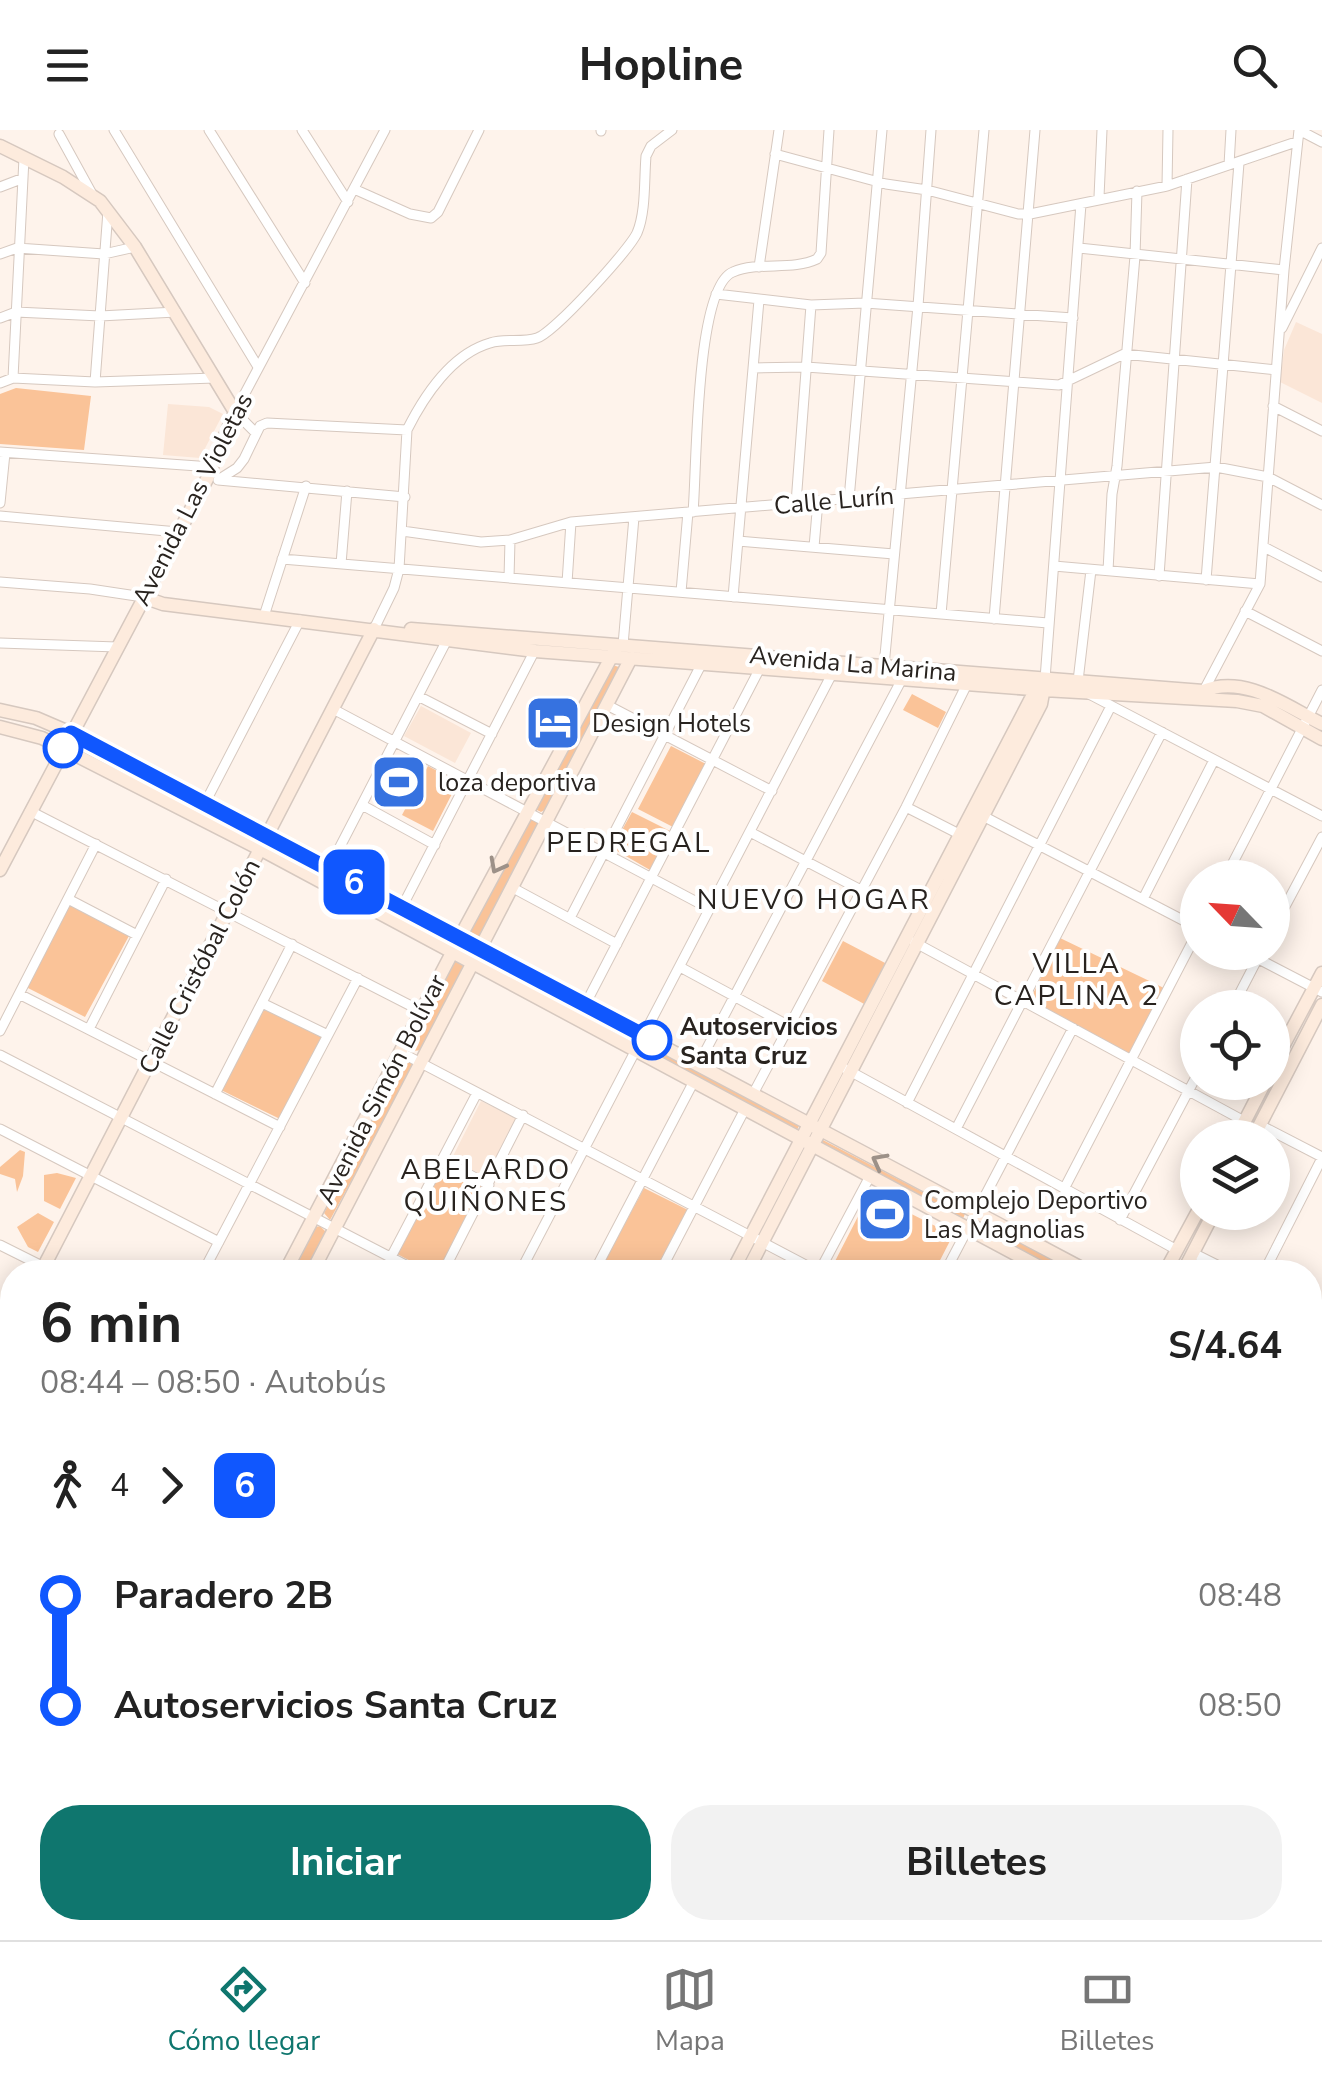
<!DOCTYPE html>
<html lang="es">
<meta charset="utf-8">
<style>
body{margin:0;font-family:"Nunito Sans",sans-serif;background:#f2f2f2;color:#222;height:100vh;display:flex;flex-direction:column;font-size:38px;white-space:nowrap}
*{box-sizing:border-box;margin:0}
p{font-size:32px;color:#767676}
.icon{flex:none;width:55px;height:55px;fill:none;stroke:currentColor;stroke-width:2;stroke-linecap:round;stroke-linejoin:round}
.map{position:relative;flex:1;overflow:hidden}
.panel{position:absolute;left:0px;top:1130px;width:1322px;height:680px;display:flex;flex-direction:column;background:#fff;border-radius:40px 40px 0 0;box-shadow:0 5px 25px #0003}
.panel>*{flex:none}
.badge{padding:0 20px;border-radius:15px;font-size:35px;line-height:65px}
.needle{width:65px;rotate:295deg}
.fabs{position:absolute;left:1180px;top:730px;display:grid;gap:20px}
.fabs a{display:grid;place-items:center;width:110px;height:110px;border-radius:50%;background:#fff;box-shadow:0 5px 25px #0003;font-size:50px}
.map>.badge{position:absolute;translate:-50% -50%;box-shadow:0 0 0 5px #fff}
.legs{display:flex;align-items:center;gap:15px;height:110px;padding:0 40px;font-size:32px}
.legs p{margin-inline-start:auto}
.headline{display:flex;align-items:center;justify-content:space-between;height:170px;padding:0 40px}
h1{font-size:55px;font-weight:700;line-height:75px}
.button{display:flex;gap:20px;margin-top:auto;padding:20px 40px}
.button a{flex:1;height:115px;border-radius:40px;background:#0f766e;color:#fff;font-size:40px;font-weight:700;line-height:115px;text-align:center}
.button a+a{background:#f2f2f2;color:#222}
ul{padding:0 40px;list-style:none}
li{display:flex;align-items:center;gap:35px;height:110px;font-size:38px}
li i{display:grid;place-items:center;width:15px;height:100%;margin:0 12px;background:currentColor}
li i::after{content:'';width:25px;height:25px;margin:-12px;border:8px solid;border-radius:50%;background:#fff}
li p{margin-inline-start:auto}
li:first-child i{background:linear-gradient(#0000 50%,currentColor 0)}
li:last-child i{background:linear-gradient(currentColor 50%,#0000 0)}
header{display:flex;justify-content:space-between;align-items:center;height:130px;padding:0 40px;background:#fff;font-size:45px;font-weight:700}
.tab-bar{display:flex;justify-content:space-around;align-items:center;height:140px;border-top:2px solid #e0e0e0;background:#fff;font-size:28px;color:#767676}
.tab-bar a{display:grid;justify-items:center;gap:5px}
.tab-bar .selected{color:#0f766e}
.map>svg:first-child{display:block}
.built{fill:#fbe6d7}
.green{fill:#fac398}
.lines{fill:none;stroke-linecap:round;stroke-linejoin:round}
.street-casing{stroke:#d6c8bf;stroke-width:11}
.secondary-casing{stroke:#d6c8bf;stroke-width:15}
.street{stroke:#fff;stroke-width:9}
.secondary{stroke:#fdebdd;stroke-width:12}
.rail{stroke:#89827c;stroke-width:2.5}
.oneway{stroke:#9d9188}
.line-1-casing{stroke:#fff;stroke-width:22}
.line-1{stroke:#1057fe;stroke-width:15}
.stop-1-dot{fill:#fff;stroke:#1057fe;stroke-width:5}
.labels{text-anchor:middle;stroke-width:8;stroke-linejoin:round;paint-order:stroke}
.street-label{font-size:25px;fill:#28231f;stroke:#fff}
.poi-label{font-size:25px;fill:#28231f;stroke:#fff;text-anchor:start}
.stop-label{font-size:25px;font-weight:bold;fill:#28231f;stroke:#fff;text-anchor:start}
.neighbourhood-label{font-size:28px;letter-spacing:2.5px;fill:#28231f;stroke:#fff}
</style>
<header><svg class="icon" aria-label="menu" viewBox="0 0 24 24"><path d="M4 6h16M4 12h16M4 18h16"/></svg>Hopline<svg class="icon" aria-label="search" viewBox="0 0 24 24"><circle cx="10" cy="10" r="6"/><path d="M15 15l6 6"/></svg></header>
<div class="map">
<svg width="1322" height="1810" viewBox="0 0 1322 1810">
<rect width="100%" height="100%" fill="#fef3eb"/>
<path class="built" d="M 1296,192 L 1322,204 L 1322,273 L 1280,252 L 1284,220 Z
M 168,274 L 209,277 L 223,284 L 200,328 L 163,325 Z
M 421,576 L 471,603 L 455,633 L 404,606 Z
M 481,971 L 517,989 L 487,1047 L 451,1030 Z
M 0,1600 L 12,1607 L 12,1673 L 0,1697 Z"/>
<path class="green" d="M 16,258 L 91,266 L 84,320 L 0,314 L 0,264 Z
M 612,535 L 619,537 L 620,540 L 548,678 L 541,682 L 537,680 L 537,673 Z
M 912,564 L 946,582 L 938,598 L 903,580 Z
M 77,611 L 258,704 L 254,711 L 74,618 Z
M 671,616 L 706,634 L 673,697 L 638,679 Z
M 428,636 L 458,652 L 433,701 L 402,685 Z
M 632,682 L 670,701 L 650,740 L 612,718 Z
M 529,688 L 538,691 L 540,695 L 481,806 L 476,809 L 469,802 Z
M 276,714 L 451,806 L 447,813 L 273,721 Z
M 70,773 L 130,804 L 85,887 L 26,857 Z
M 1060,808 L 1166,859 L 1131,925 L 1029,872 Z
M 843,811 L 887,834 L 866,875 L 822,851 Z
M 482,824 L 632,905 L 627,913 L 478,831 Z
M 459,830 L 465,838 L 423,920 L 412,921 L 411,916 L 454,832 Z
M 264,875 L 324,904 L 280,989 L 221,960 Z
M 648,915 L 799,996 L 795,1004 L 645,922 Z
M 408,929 L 414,936 L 330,1090 L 324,1083 L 403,932 Z
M 823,1010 L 965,1084 L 961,1093 L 819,1016 Z
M 20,1020 L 25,1022 L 23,1046 L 17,1062 L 15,1049 L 0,1044 L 0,1037 Z
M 445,1035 L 483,1055 L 438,1142 L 432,1142 L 397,1124 Z
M 57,1043 L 76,1048 L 60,1079 L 44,1071 L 44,1045 Z
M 644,1058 L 688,1080 L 654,1142 L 599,1142 Z
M 870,1063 L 953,1105 L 934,1142 L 830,1141 Z
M 38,1083 L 54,1092 L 38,1122 L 28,1117 L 17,1097 Z
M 982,1093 L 1076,1142 L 1056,1142 L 977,1102 Z
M 320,1096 L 327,1103 L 306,1142 L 293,1142 L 316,1097 Z
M 186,1798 L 310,1798 L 304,1810 L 208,1810 Z
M 617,1798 L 656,1798 L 664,1802 L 661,1808 L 663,1810 L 610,1810 Z"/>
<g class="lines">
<g class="street-casing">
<path id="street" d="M 114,0 L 258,237
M 209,0 L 305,153
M 302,0 L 348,72
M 1299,0 L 1322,12
M 601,1 L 601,0
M 59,4 L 92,64
M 775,24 L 886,54 L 927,60 L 1018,84 L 1030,84 L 1167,56 L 1296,12
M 1229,35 L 1231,0
M 1167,56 L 1168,0
M 0,57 L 21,49
M 354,59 L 410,84 L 431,88 L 438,82 L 479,0
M 1099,67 L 1102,0
M 1079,118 L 1284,140
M 0,124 L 17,118 L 104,124 L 135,117
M 759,137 L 779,0
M 716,164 L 811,175 L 865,173 L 1073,188
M 0,188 L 16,182 L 100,186 L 176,182
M 1282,198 L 1322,118
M 753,238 L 806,237 L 1059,255 L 1124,224 L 1276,240
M 13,248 L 24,28
M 95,252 L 108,81
M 0,253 L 13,248 L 95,252 L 215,248
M 1273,276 L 1322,301
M 256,303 L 235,282 L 385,0
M 0,322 L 212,337
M 218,350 L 237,338 L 244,329 L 260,296 L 267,293 L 407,300
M 218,350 L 405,367
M 849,369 L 882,0
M 0,373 L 5,323
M 796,373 L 811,175
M 693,382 C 697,339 695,157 733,142 C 759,131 792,141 817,129 L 821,123 L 829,0
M 0,386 L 178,402
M 402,401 L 481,412 L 510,410 L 571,392 L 1216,337 L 1268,347 L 1322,375
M 738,411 L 894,424
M 814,417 L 818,371
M 1264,417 L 1322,447
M 282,429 L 1048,493
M 341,434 L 347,361
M 1054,436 L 1260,454
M 1108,441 L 1112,364 L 1117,336 L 1135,126 L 1137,61
M 1159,446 L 1187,49
M 509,448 L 510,410
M 1206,450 L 1239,33
M 0,452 L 90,459 L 143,467
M 567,453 L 571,392
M 681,462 L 688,382
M 733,467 L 759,170
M 1245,481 L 1322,521
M 941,484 L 984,0
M 264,486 L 306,356
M 994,489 L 1035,0
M 374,499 L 394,458 L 399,439 L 407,300 C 424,266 452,224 490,213 C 505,208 522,213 537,208 C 554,203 629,120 637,103 C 646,82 644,50 646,26 L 651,16 L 672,0
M 0,513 L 117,517
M 623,515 L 634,387
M 884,536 L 918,176 L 931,0
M 1045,549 L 1081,74
M 1078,551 L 1091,440
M 1203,562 L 1260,454 L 1284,140 L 1299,0
M 1089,564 L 1322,686
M 418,566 L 492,604
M 607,575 L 772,661
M 333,579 L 710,779
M 205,673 L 300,490
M 362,675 L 435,715
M 906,677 L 961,705
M 30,681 L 421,881
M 981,685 L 1198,798
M 750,702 L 861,760
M 329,738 L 448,508
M 1225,748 L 1322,560
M 513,758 L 617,814
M 68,769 L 137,805
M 1143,769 L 1214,630
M 402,777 L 535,520
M 570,788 L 702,533
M 1272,801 L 1322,707
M 914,812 L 1244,991
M 1245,822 L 1322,862
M 680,837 L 791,897
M 19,864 L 280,997
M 262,873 L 328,905
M 585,875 L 760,538
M 1232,878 L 1261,822
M 89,899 L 166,749
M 0,901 L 96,714
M 400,922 L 819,1142
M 0,925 L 419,1142
M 698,935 L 902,549
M 846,939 L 1177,1120
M 215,964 L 292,814
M 753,964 L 906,677 L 967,554
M 907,973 L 1111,576
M 1260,995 L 1322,1027
M 0,999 L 219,1112
M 956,999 L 1162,602
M 442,1030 L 489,1055
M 1064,1059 L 1198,801
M 1120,1090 L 1198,943
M 0,1115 L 54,1142
M 1193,1123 L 1231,1142
M 391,1127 L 477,963
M 203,1142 L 358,848
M 443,1142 L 523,985
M 520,1142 L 833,542
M 594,1142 L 693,953
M 660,1142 L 744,981
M 819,1142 L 869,1048
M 945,1142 L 1073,898
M 1264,1142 L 1322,1028
M 1310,1182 L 1322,1188
M 0,1291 L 12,1297
M 1310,1321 L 1322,1299
M 0,1375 L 12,1350
M 1310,1398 L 1322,1404
M 0,1431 L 12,1437
M 1310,1469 L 1322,1446
M 1310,1552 L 1322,1558
M 1310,1617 L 1322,1594
M 1310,1638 L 1322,1645
M 1310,1710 L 1322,1717
M 1310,1788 L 1322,1794
M 518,1798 L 541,1810
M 692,1798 L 715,1810
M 878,1798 L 902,1810
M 1177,1798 L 1201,1810
M 32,1810 L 38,1798
M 101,1810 L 108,1798
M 172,1810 L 179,1798
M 309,1810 L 315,1798
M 601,1810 L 608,1798
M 975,1810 L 981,1798
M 1053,1810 L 1060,1798
M 1209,1810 L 1215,1798"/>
</g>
<g class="secondary-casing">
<path id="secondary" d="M 0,16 L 63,47 L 100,71 L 135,117 L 235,282 L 207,349 L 0,740
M 143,467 L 163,474 L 535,521 L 1044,560 L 1237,571 L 1263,576 L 1322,609
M 411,499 L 1203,561 C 1245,544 1286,576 1322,594
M 0,580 L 36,588 L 71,603 L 1089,1142
M 0,597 L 42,608 L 260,719 L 1049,1142
M 1272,937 L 1322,843
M 1236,1008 L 1265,952
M 1253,1008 L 1322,875
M 41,1142 L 374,499
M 285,1142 L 465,798 L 614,522
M 312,1142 L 631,528
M 732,1142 L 1038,555
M 747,1142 L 1041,574 L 1045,552
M 1165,1142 L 1198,1081
M 1183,1142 L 1214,1082
M 0,1222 L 12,1198
M 1310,1259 L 1322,1266
M 1310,1280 L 1322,1287
M 0,1458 L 12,1456
M 0,1484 L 12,1482
M 0,1724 L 12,1700
M 0,1797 L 25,1810
M 379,1810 L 385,1798
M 400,1810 L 406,1798
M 815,1810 L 822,1798
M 836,1810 L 842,1798"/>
</g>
<use href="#street" class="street"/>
<use href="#secondary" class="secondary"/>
<path class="rail" d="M 1310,1270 L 1322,1268
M 0,1472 L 12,1470"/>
</g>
<defs><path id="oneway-chevron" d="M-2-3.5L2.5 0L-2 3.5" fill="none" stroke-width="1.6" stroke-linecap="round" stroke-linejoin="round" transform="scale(2.5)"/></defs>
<g class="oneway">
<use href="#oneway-chevron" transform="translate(497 736) rotate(118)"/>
<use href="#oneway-chevron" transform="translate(879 1031) rotate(-152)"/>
</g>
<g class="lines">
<g class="line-1-casing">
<path id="line-1" d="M 63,618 L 71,603 L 652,910"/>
</g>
<use href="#line-1" class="line-1"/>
</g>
<defs>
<g id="hotel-square" transform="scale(2.875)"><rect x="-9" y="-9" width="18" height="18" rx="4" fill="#3672e0" stroke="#fff"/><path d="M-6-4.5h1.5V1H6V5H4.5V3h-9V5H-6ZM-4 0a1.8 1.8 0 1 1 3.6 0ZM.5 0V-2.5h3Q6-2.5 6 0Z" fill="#fff"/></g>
<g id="stadium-square" transform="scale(2.875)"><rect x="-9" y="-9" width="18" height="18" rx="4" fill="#3672e0" stroke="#fff"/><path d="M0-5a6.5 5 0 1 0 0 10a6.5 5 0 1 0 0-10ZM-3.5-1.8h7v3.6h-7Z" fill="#fff"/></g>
</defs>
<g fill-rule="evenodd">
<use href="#hotel-square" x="553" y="593"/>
<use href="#stadium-square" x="399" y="652"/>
<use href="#stadium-square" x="885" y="1084"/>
</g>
<g class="stop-1-dot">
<circle cx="63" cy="618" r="18"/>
<circle cx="652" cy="910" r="18"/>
</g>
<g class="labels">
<g class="street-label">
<text transform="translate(192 369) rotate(-63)" y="9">Avenida Las Violetas</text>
<text transform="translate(834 370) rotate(-5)" y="9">Calle Lurín</text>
<text transform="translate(853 533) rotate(5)" y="9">Avenida La Marina</text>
<text transform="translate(199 836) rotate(-63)" y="9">Calle Cristóbal Colón</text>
<text transform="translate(381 959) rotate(-63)" y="9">Avenida Simón Bolívar</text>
</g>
<g class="poi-label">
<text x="592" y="602">Design Hotels</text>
<text x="438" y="661">loza deportiva</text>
<text x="924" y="1079">Complejo Deportivo<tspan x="924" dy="29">Las Magnolias</tspan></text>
</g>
<g class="stop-label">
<text x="680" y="905">Autoservicios<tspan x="680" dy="29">Santa Cruz</tspan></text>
</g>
<g class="neighbourhood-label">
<text x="629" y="722">PEDREGAL</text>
<text x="814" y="779">NUEVO HOGAR</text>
<text x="1077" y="843">VILLA<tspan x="1077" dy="32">CAPLINA 2</tspan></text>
<text x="486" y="1049">ABELARDO<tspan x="486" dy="32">QUIÑONES</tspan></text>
</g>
</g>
</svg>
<div class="fabs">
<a><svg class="needle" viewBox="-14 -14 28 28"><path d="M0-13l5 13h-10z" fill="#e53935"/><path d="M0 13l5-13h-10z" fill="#767676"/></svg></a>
<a><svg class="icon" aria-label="locate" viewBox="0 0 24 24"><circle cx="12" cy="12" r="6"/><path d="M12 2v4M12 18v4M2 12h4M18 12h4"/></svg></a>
<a><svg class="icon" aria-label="layers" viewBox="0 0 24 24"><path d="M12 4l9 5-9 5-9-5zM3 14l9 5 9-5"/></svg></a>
</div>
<b class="badge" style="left:354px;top:752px;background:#1057fe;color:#fff">6</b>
<section class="panel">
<div class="headline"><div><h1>6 min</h1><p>08:44 – 08:50 · Autobús</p></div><b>S/4.64</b></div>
<div class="legs"><svg class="icon" aria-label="walk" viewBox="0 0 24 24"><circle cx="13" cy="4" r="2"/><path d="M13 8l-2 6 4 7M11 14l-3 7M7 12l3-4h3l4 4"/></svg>4<svg class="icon" aria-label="forward" viewBox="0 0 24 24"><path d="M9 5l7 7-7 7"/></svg><b class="badge" style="background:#1057fe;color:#fff">6</b></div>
<ul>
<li><i style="color:#1057fe"></i><b>Paradero 2B</b><p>08:48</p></li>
<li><i style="color:#1057fe"></i><b>Autoservicios Santa Cruz</b><p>08:50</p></li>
</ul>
<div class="button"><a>Iniciar</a><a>Billetes</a></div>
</section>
</div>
<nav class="tab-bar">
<a class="selected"><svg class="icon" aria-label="directions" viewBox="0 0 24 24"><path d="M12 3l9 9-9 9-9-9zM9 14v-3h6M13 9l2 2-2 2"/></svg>Cómo llegar</a>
<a><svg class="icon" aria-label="map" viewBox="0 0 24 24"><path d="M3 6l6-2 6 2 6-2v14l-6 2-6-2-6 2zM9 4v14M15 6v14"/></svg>Mapa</a>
<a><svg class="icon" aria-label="tickets" viewBox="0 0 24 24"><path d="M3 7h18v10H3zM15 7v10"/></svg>Billetes</a>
</nav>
